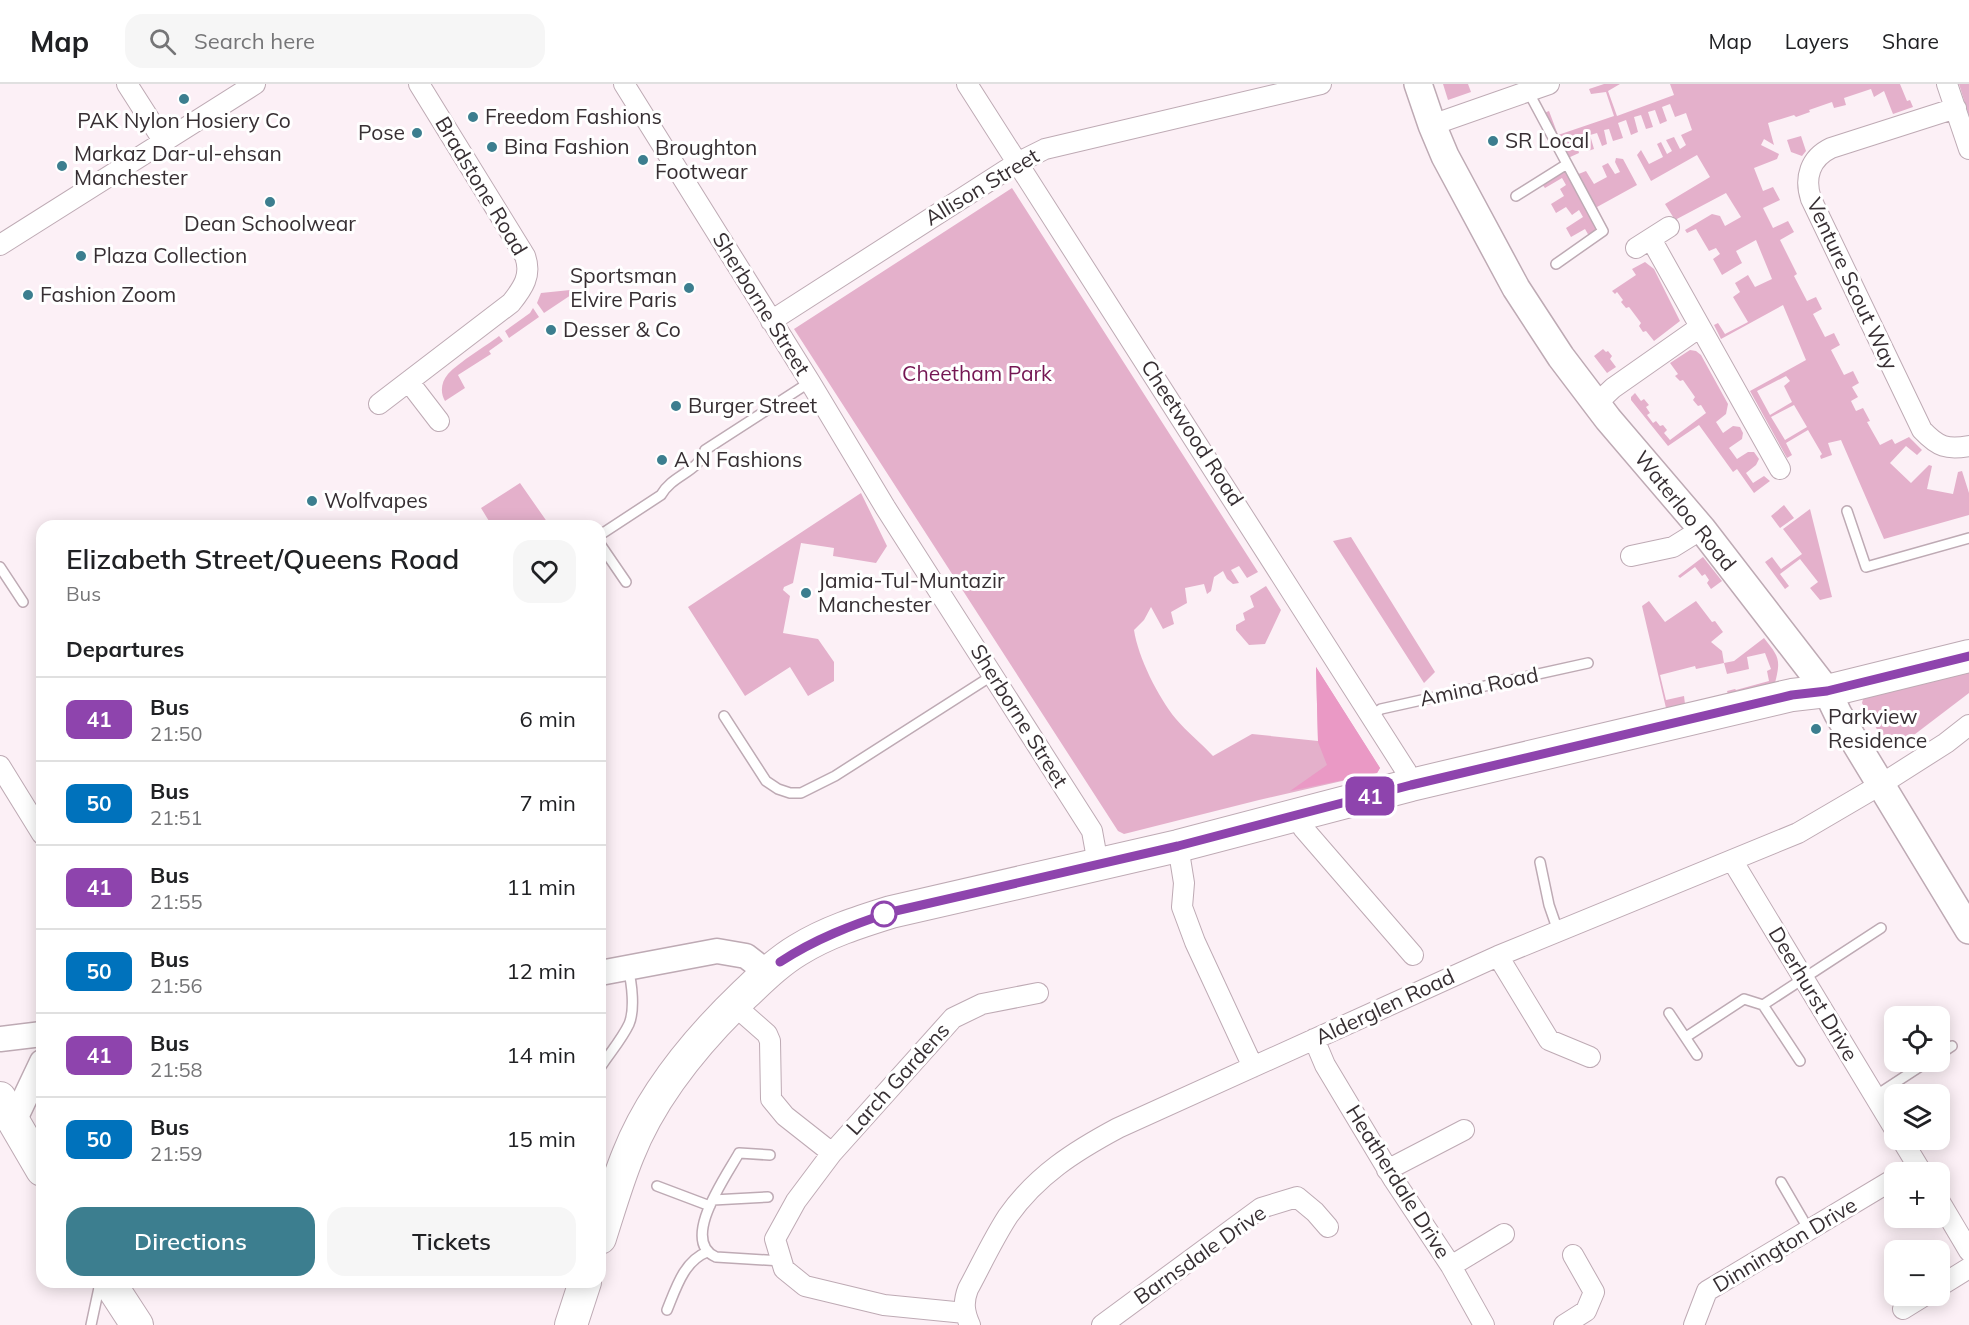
<!DOCTYPE html>
<meta charset="utf-8">
<style>
body{margin:0;font-family:Mulish,sans-serif;background:#f6f6f6;color:#202124;height:100vh;display:flex;flex-direction:column;font-size:22px;white-space:nowrap}
*{box-sizing:border-box;margin:0}
p{font-size:20px;color:#757577}
.icon{flex:none;width:33px;height:33px;fill:none;stroke:currentColor;stroke-width:2;stroke-linecap:round;stroke-linejoin:round}
.map{position:relative;flex:1;overflow:hidden}
.panel{position:absolute;left:36px;top:436px;width:570px;height:768px;display:flex;flex-direction:column;background:#fff;border-radius:18px;box-shadow:0 3px 15px #0003}
.panel>*{flex:none}
.badge{padding:0 12px;border-radius:9px;font-size:21px;line-height:39px}
.controls{position:absolute;left:1884px;top:922px;display:grid;gap:12px}
.controls a{display:grid;place-items:center;width:66px;height:66px;border-radius:12px;background:#fff;box-shadow:0 3px 15px #0003;font-size:30px}
.map>.badge{position:absolute;translate:-50% -50%;box-shadow:0 0 0 3px #fff}
h2{padding:0 30px;font-size:22px;line-height:54px}
.round{display:grid;place-items:center;flex:none;width:63px;height:63px;border-radius:18px;background:#f6f6f6}
.headline{display:flex;align-items:center;justify-content:space-between;height:102px;padding:0 30px}
h1{font-size:28px;font-weight:600;line-height:45px}
.action{display:flex;gap:12px;margin-top:auto;padding:12px 30px}
.action a{flex:1;height:69px;border-radius:18px;background:#3c7e8f;color:#fff;font-size:24px;font-weight:600;line-height:69px;text-align:center}
.action a+a{background:#f6f6f6;color:#202124}
ul{padding:0;list-style:none}
li{display:flex;align-items:center;gap:18px;height:84px;padding:0 30px;border-top:2px solid #e0e0e0}
li div{flex:1}
li b{display:block;font-size:22px}
li em{font-style:normal}
li .badge{min-width:66px;font-weight:700;text-align:center}
header{display:flex;align-items:center;gap:36px;box-sizing:border-box;height:84px;padding:0 30px;background:#fff;border-bottom:2px solid #e0e0e0}
header strong{font-size:28px}
nav{display:flex;gap:33px;margin-inline-start:auto;font-size:21px}
.search{width:420px;height:54px;background:#f6f6f6;display:flex;align-items:center;gap:15px;box-sizing:border-box;padding:0 21px;border-radius:18px;color:#757577;font-size:22px}
.map>svg:first-child{display:block}
.green{fill:#e4b0cb;fill-rule:evenodd}
.forest{fill:#ea99c5}
.lines{fill:none;stroke-linecap:round;stroke-linejoin:round}
.service-casing{stroke:#beaab4;stroke-width:12}
.minor-casing{stroke:#beaab4;stroke-width:22}
.tertiary-casing{stroke:#beaab4;stroke-width:27}
.secondary-casing{stroke:#beaab4;stroke-width:30}
.trunk-casing{stroke:#beaab4;stroke-width:34}
.service{stroke:#fff;stroke-width:9}
.minor{stroke:#fff;stroke-width:20}
.tertiary{stroke:#fff;stroke-width:24}
.secondary{stroke:#fff;stroke-width:27}
.trunk{stroke:#fff;stroke-width:32}
.line-casing{stroke:#fff;stroke-width:14}
.line{stroke:#8e44ad;stroke-width:9}
.poi-dot{fill:#3c7e8f;stroke:#fff;stroke-width:2}
.stop-dot{fill:#fff;stroke:#8e44ad;stroke-width:3}
.labels{text-anchor:middle;stroke-width:6;stroke-linejoin:round;paint-order:stroke}
.poi-label{font-size:21px;fill:#372f33;stroke:#fff;text-anchor:start}
.street-label{font-size:21px;fill:#372f33;stroke:#fff}
.park-label{font-size:21px;fill:#741653;stroke:#fff}
</style>
<header>
<strong>Map</strong>
<div class="search"><svg class="icon" aria-label="search" viewBox="0 0 24 24"><circle cx="10" cy="10" r="6"/><path d="M15 15l6 6"/></svg>Search here</div>
<nav><a>Map</a><a>Layers</a><a>Share</a></nav>
</header>
<div class="map">
<svg width="1969" height="1241" viewBox="0 0 1969 1241">
<rect width="100%" height="100%" fill="#fcf0f6"/>
<path class="green" d="M 1443,0 L 1468,0 L 1471,8 L 1448,16 Z
M 1604,0 L 1620,0 L 1608,7 L 1617,32 L 1674,11 L 1670,0 L 1900,0 L 1907,17 L 1910,16 L 1913,23 L 1893,30 L 1884,7 L 1874,13 L 1871,5 L 1844,14 L 1846,21 L 1834,24 L 1832,18 L 1809,26 L 1810,28 L 1796,33 L 1794,31 L 1768,39 L 1774,61 L 1764,55 L 1761,61 L 1779,70 L 1777,75 L 1754,84 L 1763,107 L 1773,103 L 1780,116 L 1763,124 L 1773,144 L 1788,137 L 1794,148 L 1780,156 L 1797,190 L 1794,192 L 1807,217 L 1816,213 L 1822,225 L 1813,230 L 1825,253 L 1834,249 L 1840,261 L 1831,266 L 1844,291 L 1853,287 L 1859,299 L 1852,303 L 1858,313 L 1851,317 L 1856,327 L 1863,324 L 1870,337 L 1867,338 L 1880,361 L 1892,355 L 1895,360 L 1909,353 L 1922,366 L 1917,371 L 1906,362 L 1890,379 L 1911,399 L 1929,381 L 1932,382 L 1927,405 L 1953,410 L 1958,388 L 1962,387 L 1969,409 L 1969,431 L 1884,455 L 1841,356 L 1828,359 L 1832,371 L 1821,375 L 1820,372 L 1822,370 L 1808,346 L 1786,359 L 1792,371 L 1787,374 L 1750,307 L 1806,276 L 1783,221 L 1721,255 L 1714,241 L 1718,239 L 1725,250 L 1748,238 L 1733,213 L 1740,208 L 1735,199 L 1748,191 L 1755,203 L 1772,195 L 1756,156 L 1736,167 L 1742,179 L 1722,191 L 1713,175 L 1720,170 L 1716,164 L 1709,167 L 1696,145 L 1687,149 L 1685,146 L 1712,130 L 1720,132 L 1725,142 L 1741,133 L 1726,109 L 1675,136 L 1665,120 L 1710,93 L 1697,71 L 1651,97 L 1638,73 L 1637,71 L 1641,66 L 1649,80 L 1663,73 L 1657,60 L 1661,58 L 1667,70 L 1672,67 L 1666,56 L 1674,53 L 1680,65 L 1686,61 L 1681,51 L 1692,46 L 1686,29 L 1675,33 L 1670,20 L 1662,23 L 1667,37 L 1660,40 L 1655,26 L 1648,28 L 1653,43 L 1646,45 L 1641,31 L 1634,33 L 1638,48 L 1631,51 L 1626,36 L 1618,39 L 1623,54 L 1613,57 L 1609,45 L 1604,46 L 1607,60 L 1602,62 L 1597,49 L 1590,51 L 1594,65 L 1588,67 L 1584,56 L 1576,58 L 1579,69 L 1568,74 L 1544,29 L 1549,27 L 1558,51 L 1614,32 L 1606,8 L 1591,10 L 1589,5 ZM 1786,292 L 1790,297 L 1784,302 L 1792,318 L 1770,331 L 1757,307 ZM 1794,321 L 1807,343 L 1785,356 L 1771,333 Z
M 1959,0 L 1969,0 L 1969,32 Z
M 1801,52 L 1806,67 L 1802,72 L 1791,68 L 1787,56 Z
M 1616,74 L 1623,75 L 1637,101 L 1597,123 L 1608,146 L 1576,91 L 1586,87 L 1594,100 L 1607,93 L 1602,82 L 1608,79 L 1615,90 L 1620,88 L 1615,78 Z
M 1560,87 L 1569,90 L 1598,141 L 1595,148 L 1589,152 L 1585,145 L 1571,153 L 1566,144 L 1583,133 L 1579,126 L 1572,131 L 1566,123 L 1556,129 L 1551,120 L 1564,112 L 1560,105 L 1566,101 L 1562,94 L 1545,104 L 1541,99 Z
M 1012,104 L 1258,488 L 1247,494 L 1239,482 L 1231,486 L 1239,499 L 1233,500 L 1227,495 L 1223,487 L 1214,493 L 1211,507 L 1207,510 L 1204,500 L 1185,504 L 1187,519 L 1171,528 L 1174,540 L 1163,545 L 1151,523 L 1144,536 L 1134,546 C 1138,573 1158,613 1176,635 C 1187,648 1201,659 1213,672 L 1252,650 L 1318,657 L 1316,583 L 1380,684 L 1377,689 L 1259,716 L 1124,750 L 1118,747 L 794,245 Z
M 1645,178 L 1654,185 L 1680,237 L 1654,257 L 1646,247 L 1643,248 L 1639,242 L 1641,239 L 1629,223 L 1626,224 L 1621,218 L 1623,216 L 1617,208 L 1615,210 L 1612,207 L 1636,191 L 1632,185 Z
M 580,205 L 544,229 L 537,219 L 541,209 Z
M 533,224 L 539,233 L 509,254 L 505,247 L 530,229 Z
M 499,252 L 503,257 L 489,267 L 491,270 L 458,291 L 465,304 L 445,317 C 440,309 441,298 448,290 C 459,278 486,262 499,252 Z
M 1603,265 L 1606,268 L 1608,267 L 1612,272 L 1610,275 L 1616,283 L 1607,289 L 1594,272 Z
M 1690,266 L 1696,267 L 1701,271 L 1728,320 L 1726,330 L 1716,338 L 1723,349 L 1733,342 L 1740,343 L 1743,349 L 1742,355 L 1729,364 L 1737,375 L 1748,368 L 1754,368 L 1759,375 L 1756,381 L 1746,389 L 1753,399 L 1764,392 L 1770,397 L 1754,409 L 1737,385 L 1733,388 L 1699,341 L 1668,362 L 1631,316 L 1631,313 L 1635,309 L 1641,317 L 1644,315 L 1649,321 L 1646,323 L 1650,329 L 1647,331 L 1653,339 L 1656,337 L 1660,342 L 1663,341 L 1667,346 L 1664,349 L 1670,356 L 1706,329 L 1701,321 L 1698,322 L 1693,316 L 1695,313 L 1683,296 L 1680,297 L 1675,292 L 1678,290 L 1670,279 Z
M 520,399 L 550,442 L 492,442 L 481,424 Z
M 861,409 L 887,462 L 876,479 L 833,472 L 834,464 L 801,459 L 793,499 L 784,503 L 783,506 L 790,512 L 783,549 L 818,555 L 834,578 L 834,597 L 808,612 L 790,583 L 745,612 L 688,523 Z
M 1784,421 L 1794,434 L 1780,444 L 1771,432 Z
M 1810,425 L 1832,513 L 1820,516 L 1810,504 L 1818,498 L 1800,475 L 1780,490 L 1789,502 L 1785,505 L 1765,478 L 1772,473 L 1781,485 L 1802,470 L 1783,445 Z
M 1351,453 L 1435,588 L 1424,599 L 1333,457 Z
M 1703,473 L 1722,497 L 1711,505 L 1707,499 L 1709,496 L 1705,490 L 1702,492 L 1695,483 L 1680,494 L 1678,492 Z
M 1266,502 L 1281,526 L 1265,560 L 1249,561 L 1236,546 L 1236,541 L 1245,536 L 1243,529 L 1254,523 L 1250,512 Z
M 1649,517 L 1665,538 L 1696,517 L 1712,538 L 1715,537 L 1723,548 L 1711,558 L 1722,567 L 1724,579 L 1696,585 L 1695,582 L 1660,591 L 1666,616 L 1684,612 L 1685,620 L 1666,624 L 1642,522 Z
M 1764,554 C 1779,573 1781,575 1775,599 L 1728,610 L 1727,607 L 1735,605 L 1736,606 L 1769,597 L 1767,587 L 1771,585 L 1765,569 L 1747,573 L 1749,585 L 1727,590 L 1724,579 L 1734,577 Z
M 1969,586 L 1969,609 L 1906,657 L 1892,660 L 1879,649 L 1862,619 L 1863,615 Z"/>
<path class="forest" d="M 1316,583 L 1380,684 L 1377,689 L 1290,707 L 1327,681 L 1318,658 Z"/>
<g class="lines">
<g class="service-casing">
<path id="service" d="M 1528,7 L 1603,147 L 1556,180
M 1516,112 L 1567,80
M 1847,427 L 1866,483 L 1969,454
M 600,451 L 661,411 C 673,390 698,389 705,366 L 810,298
M 600,460 L 626,498
M 0,483 L 23,518
M 724,632 L 766,697 L 778,705 L 790,709 L 801,709 L 835,692 L 993,591
M 1371,632 L 1381,625 L 1588,579
M 1540,778 L 1549,821 L 1558,847
M 1763,921 L 1800,977
M 1669,929 L 1697,971
M 1686,953 L 1744,915 L 1763,921 L 1881,844
M 1940,970 L 1952,962
M 600,984 C 609,970 622,955 629,940 C 635,926 632,899 628,885
M 1875,1012 L 1927,978
M 770,1071 L 739,1069 C 727,1091 679,1157 716,1173 L 782,1177
M 1781,1098 L 1809,1146
M 657,1102 L 710,1122
M 713,1116 L 768,1113
M 667,1226 C 676,1204 684,1177 707,1168
M 91,1241 L 100,1199"/>
</g>
<g class="minor-casing">
<path id="minor" d="M 127,0 L 164,58
M 624,0 L 810,298 L 885,423 L 1092,747 L 1098,780
M 967,0 L 1406,687 L 1411,701
M 1947,0 L 1969,65
M 1956,24 L 1831,64 C 1810,74 1804,94 1811,115 L 1922,346 C 1938,363 1947,366 1969,362
M 1432,41 L 1549,0
M 1651,155 L 1780,385
M 0,161 L 255,0
M 1636,164 L 1669,143
M 771,237 L 1017,79 L 1045,65 L 1321,0
M 409,298 L 439,337
M 379,320 L 511,219 C 523,204 532,191 525,172 L 419,0
M 1596,320 L 1613,304 L 1700,243
M 1631,472 L 1673,463 L 1702,445
M 0,682 L 42,750
M 1300,730 L 1303,744 L 1413,871
M 1178,762 L 1184,799 L 1182,823 L 1195,858 L 1253,983
M 1732,776 L 1894,1044
M 1498,872 L 1549,956 L 1590,973
M 734,921 L 767,950 L 770,957 L 771,1015 L 785,1032 L 832,1069 L 796,1117 L 775,1155 L 784,1185 L 805,1202 L 884,1221 L 965,1229
M 1314,955 L 1325,981 L 1394,1096 L 1451,1182 L 1484,1241
M 1902,1056 L 1922,1089
M 832,1069 L 953,934 L 982,920 L 1038,909
M 1387,1086 L 1464,1046
M 1940,1118 L 1969,1167
M 1451,1182 L 1504,1150
M 1940,1202 L 1969,1184
M 1903,1225 L 1924,1212
M 970,1241 C 964,1228 963,1218 968,1205 C 981,1181 993,1155 1008,1132 C 1037,1091 1075,1067 1118,1044 L 1498,872 L 1798,749 L 1880,701 L 1946,659 L 1969,641
M 1102,1241 L 1261,1124 L 1297,1113 L 1315,1128 L 1328,1143
M 1564,1241 L 1586,1227 L 1594,1208 L 1573,1171
M 1694,1241 L 1707,1207 L 1894,1095"/>
</g>
<g class="tertiary-casing">
<path id="tertiary" d="M 600,889 L 717,867 L 746,872 L 768,889
M 0,955 L 42,950
M 14,1037 L 42,978"/>
</g>
<g class="secondary-casing">
<path id="secondary" d="M 1418,0 L 1432,41 L 1445,72 L 1516,204 L 1561,273 L 1608,335 L 1702,445 L 1827,607 L 1838,630 L 1969,846"/>
</g>
<g class="trunk-casing">
<path id="trunk" d="M 0,1014 L 42,1086
M 600,1154 C 609,1126 617,1098 628,1071 C 652,1010 698,955 745,910 C 762,894 778,878 798,866 C 827,848 859,838 891,828 L 1178,762 L 1411,701 L 1792,611 L 1827,607 L 1969,572
M 109,1198 L 137,1241
M 571,1241 L 585,1198"/>
</g>
<use href="#service" class="service"/>
<use href="#minor" class="minor"/>
<use href="#tertiary" class="tertiary"/>
<use href="#secondary" class="secondary"/>
<use href="#trunk" class="trunk"/>
</g>
<g class="lines">
<g class="line-casing">
<path id="line" d="M 780,878 C 815,855 852,841 891,828 L 1178,762 L 1411,701 L 1792,611 L 1827,607 L 1969,572"/>
</g>
<use href="#line" class="line"/>
</g>
<g class="poi-dot">
<circle cx="184" cy="15" r="6"/>
<circle cx="473" cy="33" r="6"/>
<circle cx="417" cy="49" r="6"/>
<circle cx="1493" cy="57" r="6"/>
<circle cx="492" cy="63" r="6"/>
<circle cx="643" cy="76" r="6"/>
<circle cx="62" cy="82" r="6"/>
<circle cx="270" cy="118" r="6"/>
<circle cx="81" cy="172" r="6"/>
<circle cx="689" cy="204" r="6"/>
<circle cx="28" cy="211" r="6"/>
<circle cx="551" cy="246" r="6"/>
<circle cx="676" cy="322" r="6"/>
<circle cx="662" cy="376" r="6"/>
<circle cx="312" cy="417" r="6"/>
<circle cx="806" cy="509" r="6"/>
<circle cx="1816" cy="645" r="6"/>
</g>
<circle class="stop-dot" cx="884" cy="830" r="12"/>
<g class="labels">
<g class="poi-label">
<text x="485" y="40">Freedom Fashions</text>
<text x="184" y="44" text-anchor="middle">PAK Nylon Hosiery Co</text>
<text x="405" y="56" text-anchor="end">Pose</text>
<text x="1505" y="64">SR Local</text>
<text x="504" y="70">Bina Fashion</text>
<text x="655" y="71">Broughton<tspan x="655" dy="24">Footwear</tspan></text>
<text x="74" y="77">Markaz Dar-ul-ehsan<tspan x="74" dy="24">Manchester</tspan></text>
<text x="270" y="147" text-anchor="middle">Dean Schoolwear</text>
<text x="93" y="179">Plaza Collection</text>
<text x="677" y="199" text-anchor="end">Sportsman<tspan x="677" dy="24">Elvire Paris</tspan></text>
<text x="40" y="218">Fashion Zoom</text>
<text x="563" y="253">Desser &amp; Co</text>
<text x="688" y="329">Burger Street</text>
<text x="674" y="383">A N Fashions</text>
<text x="324" y="424">Wolfvapes</text>
<text x="818" y="504">Jamia-Tul-Muntazir<tspan x="818" dy="24">Manchester</tspan></text>
<text x="1828" y="640">Parkview<tspan x="1828" dy="24">Residence</tspan></text>
</g>
<g class="street-label">
<text transform="translate(481 102) rotate(59)" y="7">Bradstone Road</text>
<text transform="translate(982 103) rotate(-31)" y="7">Allison Street</text>
<text transform="translate(1852 200) rotate(65)" y="7">Venture Scout Way</text>
<text transform="translate(761 220) rotate(58)" y="7">Sherborne Street</text>
<text transform="translate(1192 349) rotate(57)" y="7">Cheetwood Road</text>
<text transform="translate(1685 427) rotate(51)" y="7">Waterloo Road</text>
<text transform="translate(1479 603) rotate(-12)" y="7">Amina Road</text>
<text transform="translate(1019 632) rotate(58)" y="7">Sherborne Street</text>
<text transform="translate(1813 910) rotate(59)" y="7">Deerhurst Drive</text>
<text transform="translate(1385 923) rotate(-25)" y="7">Alderglen Road</text>
<text transform="translate(898 995) rotate(-48)" y="7">Larch Gardens</text>
<text transform="translate(1398 1098) rotate(58)" y="7">Heatherdale Drive</text>
<text transform="translate(1785 1161) rotate(-31)" y="7">Dinnington Drive</text>
<text transform="translate(1200 1171) rotate(-35)" y="7">Barnsdale Drive</text>
</g>
<g class="park-label">
<text x="977" y="297">Cheetham Park</text>
</g>
</g>
</svg>
<div class="controls">
<a><svg class="icon" aria-label="locate" viewBox="0 0 24 24"><circle cx="12" cy="12" r="6"/><path d="M12 2v4M12 18v4M2 12h4M18 12h4"/></svg></a>
<a><svg class="icon" aria-label="layers" viewBox="0 0 24 24"><path d="M12 4l9 5-9 5-9-5zM3 14l9 5 9-5"/></svg></a>
<a>+</a>
<a>−</a>
</div>
<b class="badge" style="left:1370px;top:712px;background:#8e44ad;color:#fff">41</b>
<section class="panel">
<div class="headline"><div><h1>Elizabeth Street/Queens Road</h1><p>Bus</p></div><a class="round"><svg class="icon" aria-label="heart" viewBox="0 0 24 24"><path d="M12 20l-8-8c-3-5 5-10 8-4 3-6 11-1 8 4z"/></svg></a></div>
<h2>Departures</h2>
<ul>
<li><span class="badge" style="background:#8e44ad;color:#fff">41</span><div><b>Bus</b><p>21:50</p></div><em>6 min</em></li>
<li><span class="badge" style="background:#0072bc;color:#fff">50</span><div><b>Bus</b><p>21:51</p></div><em>7 min</em></li>
<li><span class="badge" style="background:#8e44ad;color:#fff">41</span><div><b>Bus</b><p>21:55</p></div><em>11 min</em></li>
<li><span class="badge" style="background:#0072bc;color:#fff">50</span><div><b>Bus</b><p>21:56</p></div><em>12 min</em></li>
<li><span class="badge" style="background:#8e44ad;color:#fff">41</span><div><b>Bus</b><p>21:58</p></div><em>14 min</em></li>
<li><span class="badge" style="background:#0072bc;color:#fff">50</span><div><b>Bus</b><p>21:59</p></div><em>15 min</em></li>
</ul>
<div class="action"><a>Directions</a><a>Tickets</a></div>
</section>
</div>
